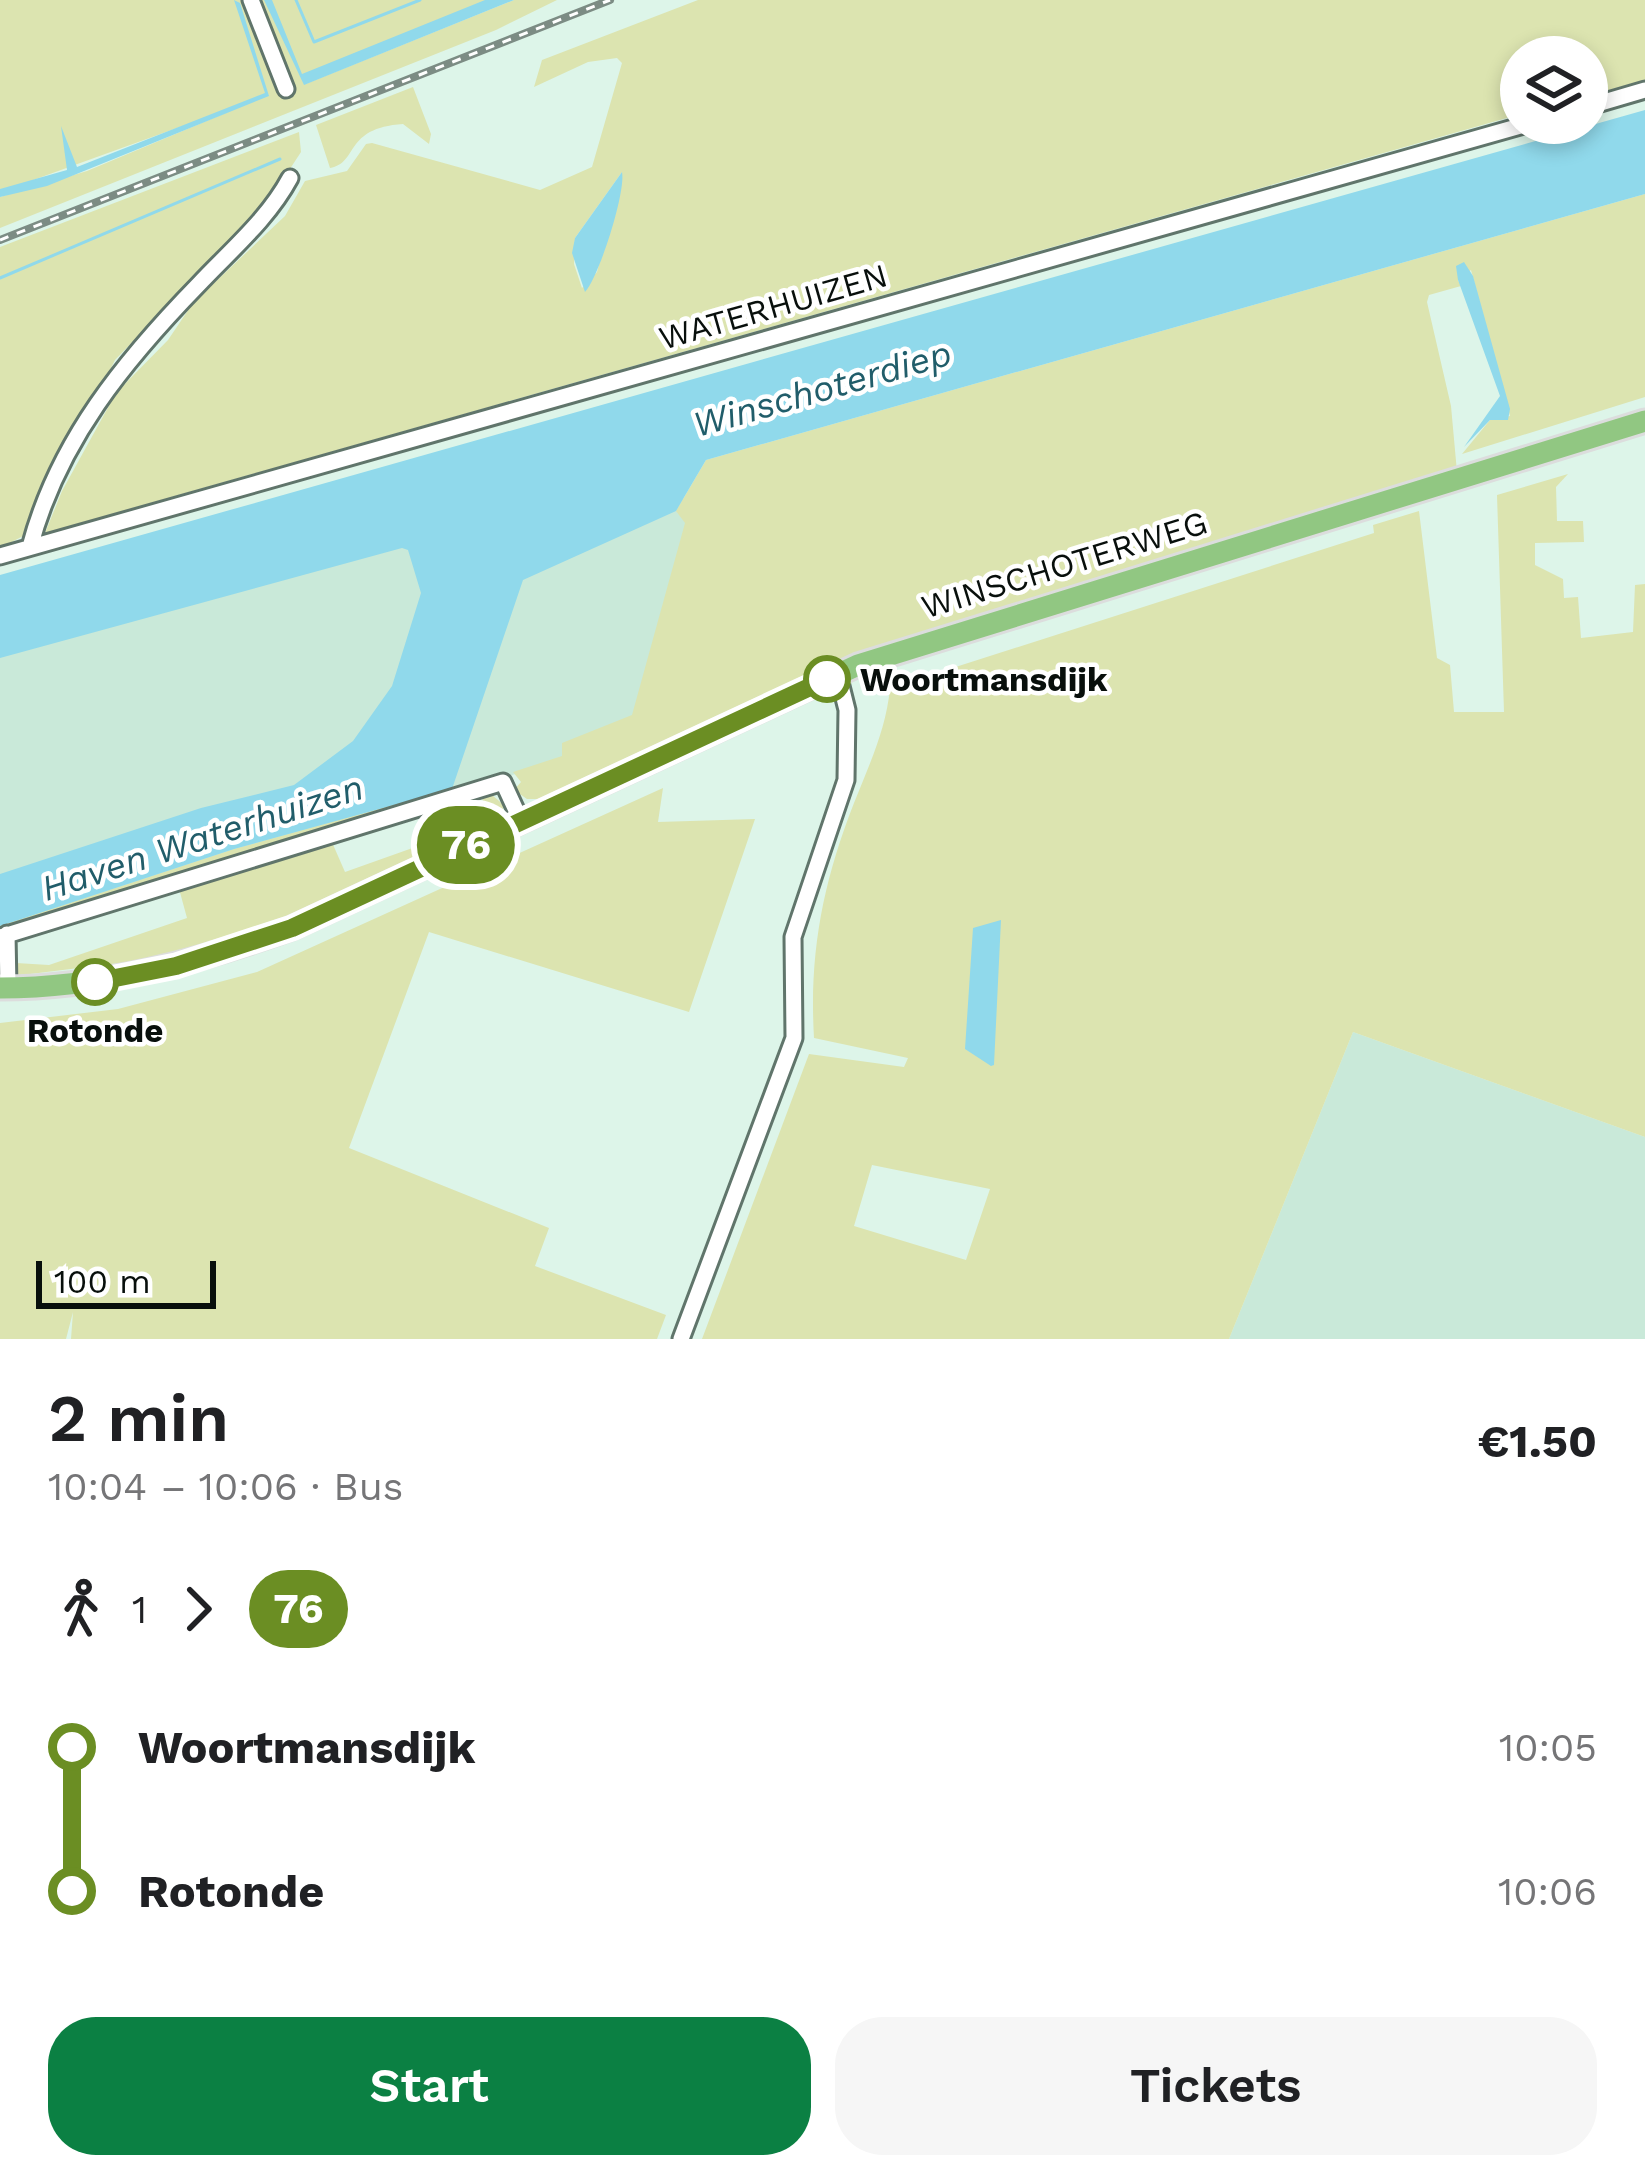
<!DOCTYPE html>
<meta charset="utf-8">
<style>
body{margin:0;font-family:"Work Sans",sans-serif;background:#f6f6f6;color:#202124;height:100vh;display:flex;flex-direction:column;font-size:45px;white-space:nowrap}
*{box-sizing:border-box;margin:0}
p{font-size:39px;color:#757577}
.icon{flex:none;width:66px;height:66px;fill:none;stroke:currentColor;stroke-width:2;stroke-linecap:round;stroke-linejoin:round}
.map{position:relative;height:1339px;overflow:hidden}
.side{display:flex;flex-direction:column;background:#fff;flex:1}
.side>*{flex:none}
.badge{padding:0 24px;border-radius:39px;font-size:42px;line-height:78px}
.tools{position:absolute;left:1500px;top:36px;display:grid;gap:24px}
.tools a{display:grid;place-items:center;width:108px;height:108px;border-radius:50%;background:#fff;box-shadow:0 6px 18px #0003;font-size:60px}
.scale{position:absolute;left:36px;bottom:30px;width:180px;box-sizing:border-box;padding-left:12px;border:6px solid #080f0c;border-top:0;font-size:33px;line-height:42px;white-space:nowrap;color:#080f0c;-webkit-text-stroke:9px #fff;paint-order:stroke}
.map>.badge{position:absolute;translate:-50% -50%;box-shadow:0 0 0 6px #fff}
.legs{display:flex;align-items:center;gap:18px;height:132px;padding:0 48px;font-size:39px}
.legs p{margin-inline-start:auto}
.summary{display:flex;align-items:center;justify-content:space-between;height:204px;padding:0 48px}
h1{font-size:66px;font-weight:600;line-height:90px}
.cta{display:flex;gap:24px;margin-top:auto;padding:24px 48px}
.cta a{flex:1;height:138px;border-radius:48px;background:#0b8043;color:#fff;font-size:48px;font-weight:600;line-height:138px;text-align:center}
.cta a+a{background:#f6f6f6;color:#202124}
ul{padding:0 48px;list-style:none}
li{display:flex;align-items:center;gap:42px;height:144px;font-size:45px}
li i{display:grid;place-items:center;width:18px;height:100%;margin:0 15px;background:currentColor}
li i::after{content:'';width:30px;height:30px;margin:-15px;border:9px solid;border-radius:50%;background:#fff}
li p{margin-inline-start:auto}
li:first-child i{background:linear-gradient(#0000 50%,currentColor 0)}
li:last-child i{background:linear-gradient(currentColor 50%,#0000 0)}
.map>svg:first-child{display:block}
.built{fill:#c9e9d9}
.green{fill:#dce4b0;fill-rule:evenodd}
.water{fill:#90d9eb}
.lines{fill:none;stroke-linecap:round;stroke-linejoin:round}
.stream{stroke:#90d9eb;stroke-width:3}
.minor-casing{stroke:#60756b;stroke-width:21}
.major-casing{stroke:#dcdddd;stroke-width:27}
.minor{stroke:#fff;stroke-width:15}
.major{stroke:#91c782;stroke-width:21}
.rail-casing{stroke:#7c8c84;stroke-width:8}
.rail{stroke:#fff;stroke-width:3;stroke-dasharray:9;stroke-linecap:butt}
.line-1-casing{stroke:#fff;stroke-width:27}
.line-1{stroke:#6b8e23;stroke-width:18}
.stop-1-dot{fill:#fff;stroke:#6b8e23;stroke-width:6}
.labels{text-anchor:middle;stroke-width:9;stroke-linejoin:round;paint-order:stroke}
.street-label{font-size:33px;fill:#080f0c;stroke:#fff}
.stop-label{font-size:33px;font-weight:bold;fill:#080f0c;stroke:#fff;text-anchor:start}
.water-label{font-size:36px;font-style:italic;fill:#215d6a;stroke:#fff}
</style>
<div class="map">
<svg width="1645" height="1339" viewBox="0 0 1645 1339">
<rect width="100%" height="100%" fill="#ddf5e9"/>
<path class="built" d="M 695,497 L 634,733 L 568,758 L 0,931 L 0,633 L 258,556 Z
M 1353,1032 L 1645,1137 L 1645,1339 L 1229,1339 Z"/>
<path class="green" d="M 0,0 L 500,0 L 364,54 L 303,85 L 514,0 L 557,0 L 496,30 L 0,228 L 0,197 L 87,171 L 271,94 L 0,192 Z
M 698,0 L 1645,0 L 1645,80 L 1587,96 L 1587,57 L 1521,57 L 1521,114 L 45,533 L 62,491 L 116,393 L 168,340 L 193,303 L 285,216 L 305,181 L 347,171 L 366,144 L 372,143 L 540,190 L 592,167 L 622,63 L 617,58 L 588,62 L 534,87 L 542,60 ZM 622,172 L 597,272 L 582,288 L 574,264 L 575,238 Z
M 413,87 L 431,134 L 429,144 L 403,124 C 343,128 359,163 330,168 L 316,125 Z
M 299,132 L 301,152 L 269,201 L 115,360 L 29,533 L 0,548 L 0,247 Z
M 1645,194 L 1645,397 L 1462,454 L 1490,420 L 1510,416 L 1471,270 L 1458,280 L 1461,286 L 1429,295 L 1427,302 L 1451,406 L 1457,472 L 854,655 L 545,799 L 527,799 L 514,790 L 521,782 L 513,772 L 562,756 L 562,743 L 632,715 L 685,523 L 676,511 L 706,460 Z
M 1568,474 L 1556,487 L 1557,521 L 1583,521 L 1584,542 L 1535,543 L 1535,565 L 1563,579 L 1564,598 L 1578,597 L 1581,638 L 1633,632 L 1635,585 L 1645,584 L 1645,1137 L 1353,1032 L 1229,1339 L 702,1339 L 809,1054 L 904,1067 L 908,1058 L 814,1038 C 809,953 823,882 854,803 C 869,765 886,730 890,688 L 1374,533 L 1373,525 L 1419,511 L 1437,658 L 1450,665 L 1454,712 L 1504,712 L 1497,495 ZM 872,1165 L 990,1189 L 966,1260 L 854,1226 Z
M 461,786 L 467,787 L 0,932 L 0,926 L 234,849 Z
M 663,788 L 658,822 L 755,819 L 689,1012 L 429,932 L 349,1148 L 549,1228 L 535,1266 L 666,1315 L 657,1339 L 71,1339 L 73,1312 L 66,1339 L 0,1339 L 0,1023 L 118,1009 L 257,972 Z
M 492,795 L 505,806 L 492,823 L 277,925 L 168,957 L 14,976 L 16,963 L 49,965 L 187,918 L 178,885 L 331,840 L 345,872 L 435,840 L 487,814 L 482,798 Z"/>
<path class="water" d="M 234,0 L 240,3 L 269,96 L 47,186 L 0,197 L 0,189 L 67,170 L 61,126 L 77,167 L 265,93 Z
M 264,0 L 272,0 L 302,74 L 485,0 L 514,0 L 304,85 Z
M 1645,110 L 1645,194 L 706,460 L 676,511 L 523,580 L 452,789 L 234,849 L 0,926 L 0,874 L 201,808 L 294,785 L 353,741 L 392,686 L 421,593 L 408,550 L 402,548 L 0,658 L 0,575 Z
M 622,172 C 626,192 599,277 585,292 L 572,253 L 575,238 Z
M 1464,262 L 1473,276 L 1510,409 L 1508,420 L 1490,420 L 1464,447 L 1500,396 L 1458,280 L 1456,266 Z
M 1001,920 L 994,1065 L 991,1066 L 965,1049 L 973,928 Z"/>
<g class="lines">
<path class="stream" d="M 296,0 L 314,42 L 420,0
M 0,278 L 280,159"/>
<g class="minor-casing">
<path id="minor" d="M 251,0 L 286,89
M 1587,107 L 1645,90
M 30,547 C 58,441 125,360 199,284 C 231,250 268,219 290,178
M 0,556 L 1531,123
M 7,934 L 8,988
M 0,937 L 503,782 L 520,819
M 681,1339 L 794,1038 L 793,937 L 846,780 L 847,710 L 838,674"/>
</g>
<g class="major-casing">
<path id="major" d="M 0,988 C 101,988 197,962 292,928 L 858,665 L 1645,421"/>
</g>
<use href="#minor" class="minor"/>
<use href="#major" class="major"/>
<g class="rail-casing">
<path id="rail" d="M 0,240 L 610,0"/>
</g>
<use href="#rail" class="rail"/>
</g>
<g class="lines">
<g class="line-1-casing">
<path id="line-1" d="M 95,982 L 176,966 L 292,928 L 827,679"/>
</g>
<use href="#line-1" class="line-1"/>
</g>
<g class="stop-1-dot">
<circle cx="827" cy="679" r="21"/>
<circle cx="95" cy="982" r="21"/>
</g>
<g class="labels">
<g class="street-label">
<text transform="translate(773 306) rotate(-16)" y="12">WATERHUIZEN</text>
<text transform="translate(1064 564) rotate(-17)" y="12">WINSCHOTERWEG</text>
</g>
<g class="stop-label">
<text x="860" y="691">Woortmansdijk</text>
<text x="95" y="1042" text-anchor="middle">Rotonde</text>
</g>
<g class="water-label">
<text transform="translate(822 388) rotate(-16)" y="13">Winschoterdiep</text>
<text transform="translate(202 837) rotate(-18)" y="13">Haven Waterhuizen</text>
</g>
</g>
</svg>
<div class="tools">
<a><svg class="icon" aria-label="layers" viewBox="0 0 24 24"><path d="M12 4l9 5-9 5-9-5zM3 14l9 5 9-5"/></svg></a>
</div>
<div class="scale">100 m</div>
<b class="badge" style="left:466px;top:845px;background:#6b8e23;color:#fff">76</b>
</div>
<section class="side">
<div class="summary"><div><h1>2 min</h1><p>10:04 – 10:06 · Bus</p></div><b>€1.50</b></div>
<div class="legs"><svg class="icon" aria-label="walk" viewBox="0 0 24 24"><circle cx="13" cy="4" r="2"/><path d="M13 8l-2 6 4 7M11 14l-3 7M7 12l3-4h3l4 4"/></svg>1<svg class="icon" aria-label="forward" viewBox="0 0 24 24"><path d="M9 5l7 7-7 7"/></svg><b class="badge" style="background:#6b8e23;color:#fff">76</b></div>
<ul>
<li><i style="color:#6b8e23"></i><b>Woortmansdijk</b><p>10:05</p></li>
<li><i style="color:#6b8e23"></i><b>Rotonde</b><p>10:06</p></li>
</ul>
<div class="cta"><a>Start</a><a>Tickets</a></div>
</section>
